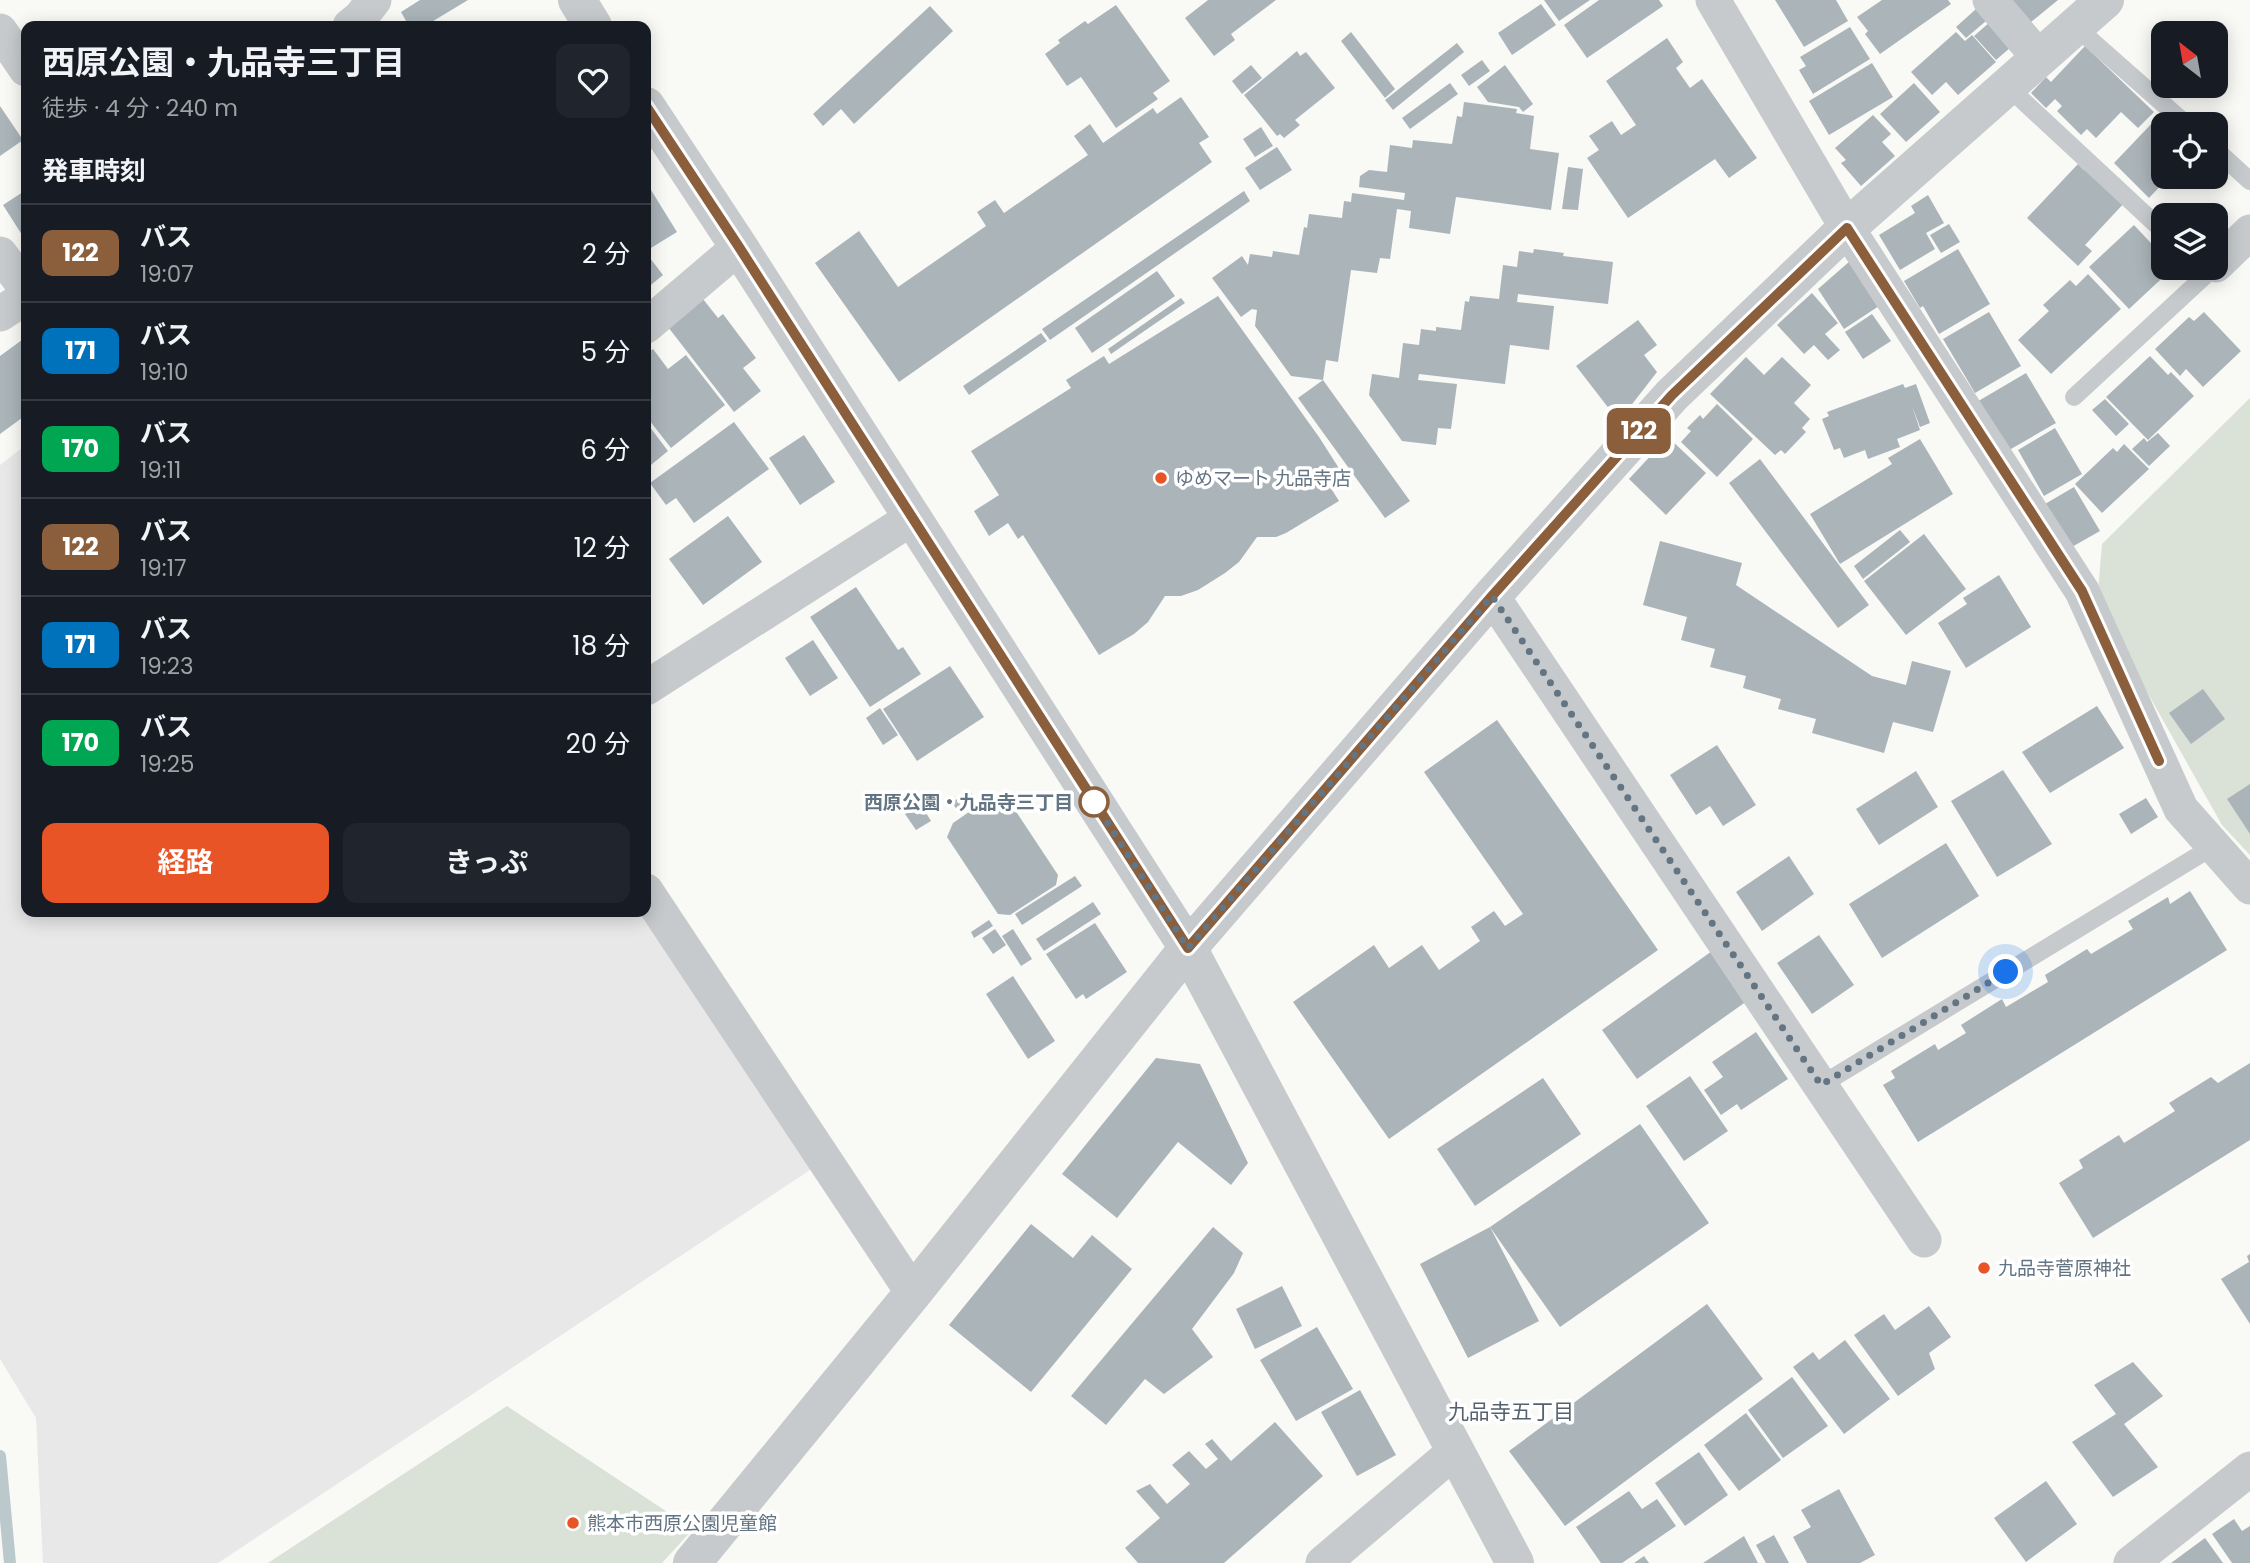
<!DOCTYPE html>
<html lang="ja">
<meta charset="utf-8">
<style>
body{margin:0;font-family:Poppins,"Noto Sans JP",sans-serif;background:#20242c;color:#f1f3f6;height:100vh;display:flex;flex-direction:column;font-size:26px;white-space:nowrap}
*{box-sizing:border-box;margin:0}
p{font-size:23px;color:#9ea1a6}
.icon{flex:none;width:38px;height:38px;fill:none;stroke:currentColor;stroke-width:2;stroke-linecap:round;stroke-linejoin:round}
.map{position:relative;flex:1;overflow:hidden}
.panel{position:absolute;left:21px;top:21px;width:630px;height:896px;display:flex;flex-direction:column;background:#171b24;border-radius:14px;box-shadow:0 4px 18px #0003}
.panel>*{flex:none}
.badge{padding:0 14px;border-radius:10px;font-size:24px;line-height:46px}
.needle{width:46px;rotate:329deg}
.buttons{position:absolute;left:2151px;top:21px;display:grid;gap:14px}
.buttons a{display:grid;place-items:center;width:77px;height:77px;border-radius:14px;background:#171b24;box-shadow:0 4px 18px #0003;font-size:35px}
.you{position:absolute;width:35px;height:35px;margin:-18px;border:5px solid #fff;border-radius:50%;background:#1a73e8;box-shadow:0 0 0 10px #1a73e833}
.map>.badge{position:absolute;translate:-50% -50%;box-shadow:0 0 0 4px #fff}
h2{padding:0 21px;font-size:26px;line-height:63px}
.round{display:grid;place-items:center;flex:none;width:74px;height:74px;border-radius:14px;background:#20242c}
.headline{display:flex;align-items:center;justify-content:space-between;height:119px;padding:0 21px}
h1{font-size:33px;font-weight:700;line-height:52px}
.cta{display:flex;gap:14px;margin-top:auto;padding:14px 21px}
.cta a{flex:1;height:80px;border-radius:14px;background:#e85426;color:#fff;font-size:28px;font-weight:700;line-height:80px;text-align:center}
.cta a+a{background:#20242c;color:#f1f3f6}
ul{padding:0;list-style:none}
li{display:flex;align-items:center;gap:21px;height:98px;padding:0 21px;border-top:2px solid #363941}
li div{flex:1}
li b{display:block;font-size:26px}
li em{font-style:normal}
li .badge{min-width:77px;font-weight:700;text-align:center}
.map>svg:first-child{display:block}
.built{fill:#e7e8e7}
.green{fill:#dae1d7}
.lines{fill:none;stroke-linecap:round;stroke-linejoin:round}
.stream{stroke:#bcc9cc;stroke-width:12}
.building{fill:#abb4b9}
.service{stroke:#c6cacd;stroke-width:18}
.minor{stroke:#c6cacd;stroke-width:35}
.tertiary{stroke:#c6cacd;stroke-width:38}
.line-casing{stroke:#fff;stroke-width:16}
.line{stroke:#8b5e3c;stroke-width:10}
.walk{stroke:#637482;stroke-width:7;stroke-dasharray:0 12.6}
.poi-dot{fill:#e85426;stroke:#fff;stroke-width:2.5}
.stop-dot{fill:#fff;stroke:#8b5e3c;stroke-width:3.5}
.labels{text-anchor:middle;stroke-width:7;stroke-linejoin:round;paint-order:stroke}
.poi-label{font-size:19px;fill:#637482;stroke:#fff;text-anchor:start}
.stop-label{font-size:19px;font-weight:bold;fill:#637482;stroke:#fff;text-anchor:end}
.neighbourhood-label{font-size:21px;fill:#55626d;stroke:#fff}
</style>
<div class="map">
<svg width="2250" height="1563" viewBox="0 0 2250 1563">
<rect width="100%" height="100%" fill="#f9f9f6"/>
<path class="built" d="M 26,445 L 26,912 L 641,912 L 825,1160 L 218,1563 L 43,1563 L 36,1418 L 0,1359 L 0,465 Z"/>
<path class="green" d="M 2250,398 L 2250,855 L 2222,825 L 2097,603 L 2102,544 Z
M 507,1406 L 693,1529 L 662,1563 L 268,1563 Z"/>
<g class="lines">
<path class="stream" d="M 0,1456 L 10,1563"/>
</g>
<path class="building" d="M 420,0 L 468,0 L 425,26 L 397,26 L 406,21 L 401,12 Z
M 1208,0 L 1276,0 L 1231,34 L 1235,40 L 1214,56 L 1185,18 Z
M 1544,0 L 1590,0 L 1559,21 Z
M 1599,0 L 1659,0 L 1663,6 L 1587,58 L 1564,25 Z
M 1775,0 L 1836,0 L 1848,21 L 1804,47 Z
M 1882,0 L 1948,0 L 1951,4 L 1880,54 L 1865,34 L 1868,31 L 1857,17 Z
M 2004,0 L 2058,0 L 2026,26 Z
M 1541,4 L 1556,25 L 1512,55 L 1498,33 Z
M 1116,5 L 1170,81 L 1153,93 L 1158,99 L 1116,128 L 1081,77 L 1067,86 L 1045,54 L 1060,43 L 1058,40 L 1085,21 L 1088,24 Z
M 930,6 L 953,31 L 854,124 L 841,109 L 823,126 L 813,114 Z
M 1976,9 L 1986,21 L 1966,38 L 1956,27 Z
M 1990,22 L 2011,47 L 1996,60 L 1974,36 Z
M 1850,27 L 1870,59 L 1813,94 L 1799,70 L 1806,66 L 1800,57 Z
M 1351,32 L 1395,89 L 1385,98 L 1341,41 Z
M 1956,32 L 1965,41 L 1972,35 L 1996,62 L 1958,95 L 1946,82 L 1932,95 L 1911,72 Z
M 1667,38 L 1683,62 L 1676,68 L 1690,88 L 1702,79 L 1757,158 L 1729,178 L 1715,159 L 1628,218 L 1587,158 L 1599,150 L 1589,136 L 1612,121 L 1621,135 L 1636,125 L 1606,81 Z
M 1457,43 L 1464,52 L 1393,110 L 1385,100 Z
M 2085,46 L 2154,112 L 2138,128 L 2121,112 L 2096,138 L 2087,129 L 2081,135 L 2057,111 L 2062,106 L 2055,99 L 2046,108 L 2031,93 L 2046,77 L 2051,82 Z
M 1297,51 L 1300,56 L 1306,52 L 1335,88 L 1295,120 L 1300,125 L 1284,138 L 1280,134 L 1277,136 L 1244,95 Z
M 1482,60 L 1490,71 L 1469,86 L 1461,75 Z
M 1872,63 L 1893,97 L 1829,135 L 1809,101 Z
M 1251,65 L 1262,78 L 1242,94 L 1232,81 Z
M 1505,65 L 1533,104 L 1523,112 L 1519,107 L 1488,102 L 1477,87 Z
M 1450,83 L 1458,94 L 1410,129 L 1402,118 Z
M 1914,83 L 1940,112 L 1906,142 L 1880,114 Z
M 1181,97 L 1209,137 L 1199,143 L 1212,162 L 899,382 L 815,263 L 859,231 L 898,287 L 986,226 L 977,212 L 995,200 L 1004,213 L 1088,155 L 1074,136 L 1090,124 L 1103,143 L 1153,108 L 1157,114 Z
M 1464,102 L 1517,109 L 1516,113 L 1534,116 L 1530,149 L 1559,153 L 1551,210 L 1456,197 L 1450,234 L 1409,228 L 1411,211 L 1397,209 L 1390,259 L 1380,258 L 1377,273 L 1351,270 L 1338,362 L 1326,360 L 1323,380 L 1291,376 L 1255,326 L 1257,310 L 1252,309 L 1241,317 L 1212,278 L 1242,256 L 1248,265 L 1250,254 L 1272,257 L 1273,251 L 1299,255 L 1304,227 L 1307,228 L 1309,214 L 1342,218 L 1344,201 L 1351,202 L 1352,193 L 1404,200 L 1405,193 L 1359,187 L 1360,176 L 1369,170 L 1387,172 L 1390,145 L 1412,148 L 1413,140 L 1452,144 L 1457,116 L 1462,117 Z
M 0,106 L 23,140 L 0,156 Z
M 1873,115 L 1891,134 L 1882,142 L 1895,156 L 1861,186 L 1841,163 L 1846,160 L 1835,148 Z
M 2157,118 L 2163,123 L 2163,177 L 2169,177 L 2149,198 L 2114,163 Z
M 1261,127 L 1273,146 L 1255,157 L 1243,139 Z
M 1277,147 L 1292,170 L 1260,190 L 1245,168 Z
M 2078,164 L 2084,170 L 2088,165 L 2126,201 L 2085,245 L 2092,251 L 2078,266 L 2027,218 Z
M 1568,167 L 1583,169 L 1578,210 L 1562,209 Z
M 646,182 L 677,232 L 646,251 Z
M 26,190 L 26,237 L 24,238 L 3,205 Z
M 1244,191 L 1250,201 L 1050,340 L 1042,329 Z
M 1928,195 L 1944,223 L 1926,233 L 1935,249 L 1900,270 L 1879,235 L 1915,213 L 1911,206 Z
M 1949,224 L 1960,242 L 1941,253 L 1930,235 Z
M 2134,225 L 2163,256 L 2163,268 L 2173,268 L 2129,309 L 2089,267 Z
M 1534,249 L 1564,253 L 1563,256 L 1613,262 L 1608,304 L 1518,294 L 1517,302 L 1554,306 L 1549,350 L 1510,345 L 1505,384 L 1419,374 L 1418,380 L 1457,384 L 1451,429 L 1438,428 L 1436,445 L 1402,441 L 1369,395 L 1372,374 L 1399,378 L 1403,343 L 1419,345 L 1421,329 L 1436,331 L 1436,327 L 1461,330 L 1465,301 L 1469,302 L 1470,296 L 1499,299 L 1503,265 L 1517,267 L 1519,251 L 1533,253 Z
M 1958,249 L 1990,304 L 1939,334 L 1923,306 L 1920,308 L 1904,281 Z
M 646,253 L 663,275 L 646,289 Z
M 1850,261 L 1879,306 L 1844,329 L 1818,289 Z
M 1157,271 L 1175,296 L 1092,353 L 1075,328 Z
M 2088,274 L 2121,309 L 2051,374 L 2018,340 L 2049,311 L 2043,305 L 2070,280 L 2076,286 Z
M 1812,293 L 1838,323 L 1825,334 L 1840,350 L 1828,360 L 1814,345 L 1804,354 L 1777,325 Z
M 1218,296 L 1319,437 L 1342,473 L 1327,482 L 1339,501 L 1286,533 L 1276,537 L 1257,537 L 1239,562 L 1225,573 L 1198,590 L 1181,596 L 1165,596 L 1148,622 L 1134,634 L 1099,655 L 1023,535 L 1018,539 L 1008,523 L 989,536 L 974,511 L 999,495 L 971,451 L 1071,388 L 1066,380 L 1104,356 L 1109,364 Z
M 1181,298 L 1185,303 L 1111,354 L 1108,349 Z
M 703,299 L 718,318 L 723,314 L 756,358 L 743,368 L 761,391 L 734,412 L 668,327 Z
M 1989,312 L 2021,366 L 1975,393 L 1943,339 Z
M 2204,312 L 2241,351 L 2203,387 L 2186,369 L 2180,376 L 2155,349 L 2189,317 L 2194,321 Z
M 1872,314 L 1891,341 L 1863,359 L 1845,332 Z
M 1638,320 L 1657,345 L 1644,355 L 1657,372 L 1626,412 L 1617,419 L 1576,366 Z
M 1041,333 L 1047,341 L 969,395 L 963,386 Z
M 26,337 L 26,415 L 0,434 L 0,356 Z
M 653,349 L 668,369 L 686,355 L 725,405 L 671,448 L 646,416 L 646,354 Z
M 2150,356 L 2168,375 L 2171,372 L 2194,396 L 2148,440 L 2106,397 Z
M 1746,357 L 1764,375 L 1782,357 L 1811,385 L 1794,403 L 1810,419 L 1802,428 L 1806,432 L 1785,454 L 1781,450 L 1775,455 L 1710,394 Z
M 2026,373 L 2056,423 L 2004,453 L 1975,403 Z
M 1323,380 L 1410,501 L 1385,518 L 1298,398 Z
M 1903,384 L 1905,388 L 1916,384 L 1930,423 L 1920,427 L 1912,406 L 1920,430 L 1897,439 L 1900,447 L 1868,459 L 1865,450 L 1844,458 L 1840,448 L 1834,450 L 1822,419 L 1829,416 L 1827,412 Z
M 2105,399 L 2129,424 L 2116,436 L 2092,410 Z
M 1717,404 L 1753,439 L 1717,477 L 1681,442 L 1691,431 L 1687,428 L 1700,415 L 1703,419 Z
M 646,422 L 668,451 L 646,469 Z
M 734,422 L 769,469 L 694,523 L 676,498 L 666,505 L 650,483 Z
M 2055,428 L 2082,474 L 2044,496 L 2018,450 Z
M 2158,433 L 2170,446 L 2149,466 L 2132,449 L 2144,438 L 2147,442 Z
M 804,435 L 835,482 L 800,505 L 769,458 Z
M 1668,437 L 1706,473 L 1666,515 L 1629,479 Z
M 1920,439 L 1953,494 L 1840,564 L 1810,514 L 1892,464 L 1888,458 Z
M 2124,444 L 2149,469 L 2102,513 L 2075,484 L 2113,448 L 2117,452 Z
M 1760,459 L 1869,605 L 1838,628 L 1729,483 Z
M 2074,487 L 2100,531 L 2070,548 L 2045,504 Z
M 728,516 L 762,562 L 703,605 L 669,559 Z
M 1900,530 L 1910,542 L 1863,579 L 1854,566 Z
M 1924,534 L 1966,589 L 1906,635 L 1864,581 Z
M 1660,541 L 1742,563 L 1736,585 L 1872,676 L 1906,685 L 1912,661 L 1951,671 L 1933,732 L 1893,722 L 1884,753 L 1812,733 L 1816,719 L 1778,709 L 1781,699 L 1743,688 L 1746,676 L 1710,667 L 1715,649 L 1681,640 L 1687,617 L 1643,605 Z
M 1999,575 L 2031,627 L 1966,668 L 1938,623 L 1967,604 L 1963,598 Z
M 856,587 L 898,650 L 903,647 L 921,674 L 870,707 L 810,617 Z
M 813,640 L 838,678 L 810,696 L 785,658 Z
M 950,666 L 984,717 L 917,761 L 883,709 Z
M 2203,689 L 2225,719 L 2191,744 L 2169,713 Z
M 2097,706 L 2124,748 L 2050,793 L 2022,752 Z
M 880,708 L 898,735 L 883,745 L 866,718 Z
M 1497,720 L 1658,950 L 1389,1139 L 1293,1002 L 1374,945 L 1389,968 L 1422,945 L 1439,970 L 1480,941 L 1471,927 L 1494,911 L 1505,926 L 1523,914 L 1424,772 Z
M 1717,745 L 1756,805 L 1723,826 L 1710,806 L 1696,815 L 1670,775 Z
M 2003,770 L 2052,844 L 1997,877 L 1951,801 Z
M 1916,771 L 1938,807 L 1879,845 L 1856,809 Z
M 2250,784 L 2250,834 L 2227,799 Z
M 970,791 L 978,804 L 960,815 L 952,802 Z
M 2146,798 L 2158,817 L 2131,834 L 2119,814 Z
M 988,799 L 997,813 L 1004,808 L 1015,810 L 1058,875 L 1056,885 L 1010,915 L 998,914 L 947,837 L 953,823 Z
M 920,803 L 931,821 L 916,830 L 905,814 Z
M 1946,843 L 1979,896 L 1882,958 L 1849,904 Z
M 1789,856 L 1814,894 L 1762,931 L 1736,892 Z
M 1075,876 L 1082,886 L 1022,925 L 1015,914 Z
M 2190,891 L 2227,950 L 1918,1142 L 1883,1085 L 1895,1078 L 1891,1071 L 1935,1044 L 1938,1050 L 1966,1033 L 1961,1025 L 2002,999 L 2006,1007 L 2048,982 L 2045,975 L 2087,949 L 2091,954 L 2133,929 L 2128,921 L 2168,897 L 2170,904 Z
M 1093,902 L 1101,914 L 1044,951 L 1036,939 Z
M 989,920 L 993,926 L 974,938 L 971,932 Z
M 1095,923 L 1127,972 L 1086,999 L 1083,994 L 1076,999 L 1046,954 Z
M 995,929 L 1006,945 L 993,954 L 982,938 Z
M 1013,929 L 1032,959 L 1021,966 L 1002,936 Z
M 1819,935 L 1854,985 L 1812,1014 L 1777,963 Z
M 1712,951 L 1747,1001 L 1637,1079 L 1602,1030 Z
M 1013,976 L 1055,1041 L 1028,1059 L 986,994 Z
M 1756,1032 L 1788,1079 L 1741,1110 L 1737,1104 L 1721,1115 L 1704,1090 L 1723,1077 L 1712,1062 Z
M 1156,1058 L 1200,1064 L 1248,1163 L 1231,1185 L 1178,1142 L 1117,1218 L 1062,1174 Z
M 2250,1063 L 2250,1140 L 2093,1238 L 2059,1183 L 2083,1168 L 2079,1160 L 2119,1135 L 2124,1143 L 2175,1111 L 2169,1103 L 2211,1077 L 2218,1083 Z
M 1690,1076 L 1728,1131 L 1684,1161 L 1646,1106 Z
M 1543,1078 L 1581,1134 L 1475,1206 L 1437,1149 Z
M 1640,1124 L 1709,1223 L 1560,1327 L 1490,1227 Z
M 1031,1224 L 1073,1258 L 1092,1235 L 1132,1269 L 1031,1392 L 949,1325 Z
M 1213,1227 L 1243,1253 L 1234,1273 L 1192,1329 L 1213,1357 L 1164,1394 L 1145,1379 L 1106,1425 L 1071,1396 Z
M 1490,1227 L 1539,1321 L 1468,1358 L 1420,1264 Z
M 2250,1254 L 2250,1324 L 2221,1279 L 2249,1262 L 2247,1256 Z
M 1282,1286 L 1302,1326 L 1255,1349 L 1236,1309 Z
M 1707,1304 L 1763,1379 L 1565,1526 L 1509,1451 Z
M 1929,1306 L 1951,1337 L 1929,1353 L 1935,1369 L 1898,1396 L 1854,1335 L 1884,1314 L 1895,1330 Z
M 1317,1327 L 1353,1389 L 1296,1421 L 1260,1360 Z
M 1845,1340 L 1890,1399 L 1844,1434 L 1793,1367 L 1813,1352 L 1819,1360 Z
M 2133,1362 L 2163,1396 L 2124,1424 L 2158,1467 L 2113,1497 L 2072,1442 L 2116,1414 L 2094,1385 Z
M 1792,1377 L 1828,1426 L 1783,1458 L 1748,1410 Z
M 1360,1390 L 1396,1455 L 1357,1476 L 1321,1412 Z
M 1746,1413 L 1781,1460 L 1739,1491 L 1704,1445 Z
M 1275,1422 L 1323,1476 L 1224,1563 L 1138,1563 L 1125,1548 L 1160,1518 L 1136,1491 L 1150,1484 L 1167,1504 L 1190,1484 L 1172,1465 L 1189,1451 L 1206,1469 L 1218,1459 L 1205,1444 L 1212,1439 L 1231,1461 Z
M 1699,1452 L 1728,1495 L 1685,1526 L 1655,1483 Z
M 2046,1481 L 2077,1524 L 2026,1562 L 1994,1518 Z
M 1839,1489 L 1875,1555 L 1860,1563 L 1807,1563 L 1793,1537 L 1811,1527 L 1801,1510 Z
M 1629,1491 L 1642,1509 L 1657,1499 L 1676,1526 L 1622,1563 L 1601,1563 L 1576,1527 Z
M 2234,1519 L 2242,1531 L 2250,1526 L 2250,1563 L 2232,1563 L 2212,1534 Z
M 1774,1535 L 1789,1563 L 1766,1563 L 1756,1545 Z
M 1744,1536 L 1758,1563 L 1703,1563 Z
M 2205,1538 L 2223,1563 L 2171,1563 Z
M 1644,1556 L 1649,1563 L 1634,1563 Z"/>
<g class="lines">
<path class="service" d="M 2076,27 L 2186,124
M 2008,87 L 2163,231
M 2216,150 L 2250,181
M 2074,397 L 2208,273 L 2203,268
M 1821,1085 L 2214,846"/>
<path class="minor" d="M 1713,0 L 1847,228 L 2082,591 L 2181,809 L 2250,887
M 1990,0 L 2040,59
M 350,26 L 360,18 L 374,0
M 0,31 L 26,69
M 0,254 L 26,288
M 2216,265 L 2250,232
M 0,314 L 26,297
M 646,326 L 739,247
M 1492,596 L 1924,1240
M 646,688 L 912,518
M 646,891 L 913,1293
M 1323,1563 L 1455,1451
M 2131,1563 L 2250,1469"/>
<path class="tertiary" d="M 577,0 L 593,26
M 646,106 L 739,247 L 1188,948 L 1515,1563
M 692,1563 L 913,1293 L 1188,948 L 1492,596 L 1672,395 L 1847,228 L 2105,0"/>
</g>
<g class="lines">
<g class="line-casing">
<path id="line" d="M 646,106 L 739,247 L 1188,948 L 1492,596 L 1672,395 L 1847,228 L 2082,591 L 2159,761"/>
</g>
<use href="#line" class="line"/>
<path class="walk" d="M 1094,802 L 1188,948 L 1492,596 L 1821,1085 L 2006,972"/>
</g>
<g class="poi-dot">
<circle cx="1161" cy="478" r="7"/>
<circle cx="1984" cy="1268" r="7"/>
<circle cx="573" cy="1523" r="7"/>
</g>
<circle class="stop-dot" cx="1094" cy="802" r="14"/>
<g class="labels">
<g class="poi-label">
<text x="1175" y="485">ゆめマート 九品寺店</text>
<text x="1998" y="1275">九品寺菅原神社</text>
<text x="587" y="1530">熊本市西原公園児童館</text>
</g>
<g class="stop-label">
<text x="1073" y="809">西原公園・九品寺三丁目</text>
</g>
<g class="neighbourhood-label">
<text x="1511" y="1419">九品寺五丁目</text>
</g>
</g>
</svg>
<div class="buttons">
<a><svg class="needle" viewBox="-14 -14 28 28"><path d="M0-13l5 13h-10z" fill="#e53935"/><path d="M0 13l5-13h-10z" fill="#9ea1a6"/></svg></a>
<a><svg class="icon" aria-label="locate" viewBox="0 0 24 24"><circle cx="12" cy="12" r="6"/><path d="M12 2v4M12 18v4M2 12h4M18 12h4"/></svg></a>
<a><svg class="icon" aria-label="layers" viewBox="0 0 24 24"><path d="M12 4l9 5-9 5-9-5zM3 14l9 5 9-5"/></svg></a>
</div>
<div class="you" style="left:2006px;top:972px"></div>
<b class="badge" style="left:1639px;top:431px;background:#8b5e3c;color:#fff">122</b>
<section class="panel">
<div class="headline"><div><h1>西原公園・九品寺三丁目</h1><p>徒歩 · 4 分 · 240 m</p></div><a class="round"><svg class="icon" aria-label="heart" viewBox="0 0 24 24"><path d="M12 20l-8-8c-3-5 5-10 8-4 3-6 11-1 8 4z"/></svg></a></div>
<h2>発車時刻</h2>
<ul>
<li><span class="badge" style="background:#8b5e3c;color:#fff">122</span><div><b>バス</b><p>19:07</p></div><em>2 分</em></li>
<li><span class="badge" style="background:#0072bc;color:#fff">171</span><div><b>バス</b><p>19:10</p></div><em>5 分</em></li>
<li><span class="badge" style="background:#00a651;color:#fff">170</span><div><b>バス</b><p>19:11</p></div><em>6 分</em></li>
<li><span class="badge" style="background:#8b5e3c;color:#fff">122</span><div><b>バス</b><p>19:17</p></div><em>12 分</em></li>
<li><span class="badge" style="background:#0072bc;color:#fff">171</span><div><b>バス</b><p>19:23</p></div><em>18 分</em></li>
<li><span class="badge" style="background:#00a651;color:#fff">170</span><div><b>バス</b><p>19:25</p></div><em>20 分</em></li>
</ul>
<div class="cta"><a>経路</a><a>きっぷ</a></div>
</section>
</div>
